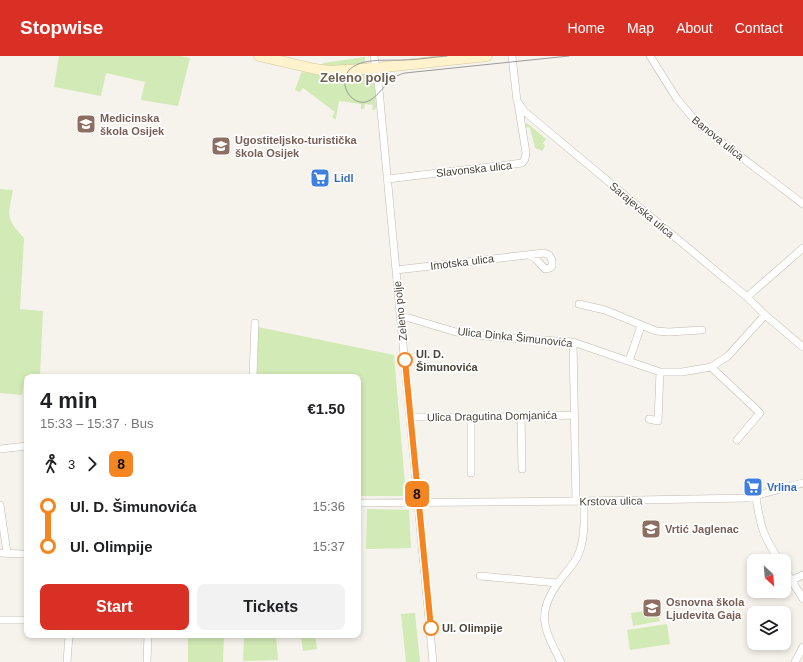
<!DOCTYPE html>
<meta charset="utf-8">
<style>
body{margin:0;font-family:Helvetica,sans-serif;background:#f2f2f2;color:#202124;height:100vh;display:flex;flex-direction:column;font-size:15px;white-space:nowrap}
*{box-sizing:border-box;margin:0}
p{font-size:13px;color:#757577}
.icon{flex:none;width:22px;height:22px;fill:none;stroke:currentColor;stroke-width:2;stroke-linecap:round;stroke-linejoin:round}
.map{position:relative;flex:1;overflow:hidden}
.panel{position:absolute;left:24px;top:318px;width:337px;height:264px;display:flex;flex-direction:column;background:#fff;border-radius:8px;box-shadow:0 2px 6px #0003}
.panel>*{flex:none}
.badge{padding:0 8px;border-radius:6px;font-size:14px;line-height:26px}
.needle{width:26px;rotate:154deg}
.fabs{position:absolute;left:747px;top:498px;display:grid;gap:8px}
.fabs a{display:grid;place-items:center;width:44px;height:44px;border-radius:8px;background:#fff;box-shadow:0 2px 6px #0003;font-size:20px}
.map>.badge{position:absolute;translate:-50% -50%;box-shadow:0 0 0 2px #fff}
.legs{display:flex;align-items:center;gap:6px;height:44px;padding:0 16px;font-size:13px}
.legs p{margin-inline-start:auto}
.overview{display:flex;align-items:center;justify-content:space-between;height:68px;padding:0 16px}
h1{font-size:22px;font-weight:700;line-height:30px}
.primary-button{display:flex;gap:8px;margin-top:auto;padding:8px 16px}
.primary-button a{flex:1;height:46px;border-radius:8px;background:#d93025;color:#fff;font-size:16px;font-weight:700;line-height:46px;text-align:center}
.primary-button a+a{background:#f2f2f2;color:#202124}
ul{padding:0 16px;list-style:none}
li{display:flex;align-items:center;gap:14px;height:40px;font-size:15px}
li i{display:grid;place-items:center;width:6px;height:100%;margin:0 5px;background:currentColor}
li i::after{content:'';width:10px;height:10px;margin:-5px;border:3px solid;border-radius:50%;background:#fff}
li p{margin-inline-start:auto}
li:first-child i{background:linear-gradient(#0000 50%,currentColor 0)}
li:last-child i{background:linear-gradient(currentColor 50%,#0000 0)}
header{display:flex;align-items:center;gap:24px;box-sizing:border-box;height:56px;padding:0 20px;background:#d93025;color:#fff}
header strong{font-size:19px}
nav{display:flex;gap:22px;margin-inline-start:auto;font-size:14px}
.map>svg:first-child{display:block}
.green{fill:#d2eab5}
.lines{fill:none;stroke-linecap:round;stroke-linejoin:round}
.minor-casing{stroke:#c2bbae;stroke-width:8}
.secondary-casing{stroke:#d6c79b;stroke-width:11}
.minor{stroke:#fff;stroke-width:7}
.secondary{stroke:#fff3cd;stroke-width:10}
.tram{stroke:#9a9a9a;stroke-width:1}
.line-1-casing{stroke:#fff;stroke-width:9}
.line-1{stroke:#f58520;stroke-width:6}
.stop-1-dot{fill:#fff;stroke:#f58520;stroke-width:2}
.labels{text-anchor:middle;stroke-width:3.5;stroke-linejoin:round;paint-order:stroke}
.education-label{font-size:11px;font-weight:bold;fill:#785e54;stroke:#fff;text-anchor:start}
.street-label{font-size:11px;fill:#4b4439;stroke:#fff}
.shop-label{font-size:11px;font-weight:bold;fill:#366cbe;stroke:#fff;text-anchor:start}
.stop-label{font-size:11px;font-weight:bold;fill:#4b4439;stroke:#fff;text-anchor:start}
.quarter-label{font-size:13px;font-weight:bold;fill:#6e6250;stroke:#fff}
</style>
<header>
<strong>Stopwise</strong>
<nav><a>Home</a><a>Map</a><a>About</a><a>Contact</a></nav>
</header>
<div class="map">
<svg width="803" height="606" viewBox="0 0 803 606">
<rect width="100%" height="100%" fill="#f6f3ec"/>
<path class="green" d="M 59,0 L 180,0 L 190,2 L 178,50 L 141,44 L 145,26 L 106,17 L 101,40 L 54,31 Z
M 365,1 L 365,6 C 358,14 334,10 324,10 L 323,7 Z
M 303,16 L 329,20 L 364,18 C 369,20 373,22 375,27 L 376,51 L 375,54 L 372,54 L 373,49 L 365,48 L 364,53 L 361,53 L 361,48 L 339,45 L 336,62 L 335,64 L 332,60 L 335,56 L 303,32 L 300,36 L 295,34 L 301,17 Z
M 527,67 L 546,83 L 543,87 L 545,90 L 542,95 L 535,92 L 530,72 L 525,71 L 525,69 Z
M 0,133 L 13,134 C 8,159 5,162 24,182 L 20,253 L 43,255 L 40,320 L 25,320 L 22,339 L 0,337 Z
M 258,271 L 394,299 L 406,440 L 358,440 L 358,321 L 257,321 Z
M 367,453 L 409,454 L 411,492 L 366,493 Z
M 657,553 L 660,565 L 633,570 L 631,557 Z
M 415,557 L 420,606 L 406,606 L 401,558 Z
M 667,568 L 670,588 L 630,594 L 627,574 Z
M 188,579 L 224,579 L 223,606 L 188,606 Z
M 244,579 L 276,579 L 278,604 L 243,605 Z
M 301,579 L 315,579 L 317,593 L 303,595 Z"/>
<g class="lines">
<g class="minor-casing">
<path id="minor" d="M 374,0 L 379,34 L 433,606
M 512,0 L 517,45 L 525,56 L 747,241 L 765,259 L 803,291
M 650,0 L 677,43 L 698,68 L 803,148
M 387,123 L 522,107 L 525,103 L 526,97 L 518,47
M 396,214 L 544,197 L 549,199 L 552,204 L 552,210 L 550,212 L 545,213 L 535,202 L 529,199
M 747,241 L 803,192
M 579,248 L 605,254 L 656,275 L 669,276 L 702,274
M 401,261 L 409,262 L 456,276 L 494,281 L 573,286 L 660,316 L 682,316 L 711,311 L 728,300 L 765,259
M 573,286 L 576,445
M 629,305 L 641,270
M 711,311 L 760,357 L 737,384
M 253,321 L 255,267
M 410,361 L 521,361 L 574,359
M 471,361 L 471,417
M 521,361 L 522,413
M 649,363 L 658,365 L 660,316
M 0,393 L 27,390
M 756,441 C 760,469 763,481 780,505
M 358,447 L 584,445 L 747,442 L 803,427
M 0,449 L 7,497
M 0,497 L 22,498
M 784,512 L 803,543
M 480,520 L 557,527
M 792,524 L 803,519
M 0,564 L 25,564
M 67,606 L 69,579
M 147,606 L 148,579
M 561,606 C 545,575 535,558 558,527 C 565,517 575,508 579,497 C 585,481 584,462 584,445
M 795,606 L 803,591"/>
</g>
<g class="secondary-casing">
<path id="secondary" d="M 259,0 L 315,13 L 330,15 L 376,12 L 487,0"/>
</g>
<use href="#minor" class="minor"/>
<use href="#secondary" class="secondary"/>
<path class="tram" d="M 447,0 C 432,1 418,4 404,4 C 386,5 349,0 345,23 C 344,29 346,35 350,40 C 368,58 380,33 392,23 C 396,20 400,18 405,17 L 569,0"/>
</g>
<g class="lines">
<g class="line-1-casing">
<path id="line-1" d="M 405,304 L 431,572"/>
</g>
<use href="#line-1" class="line-1"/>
</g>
<defs>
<g id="school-square" transform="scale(1)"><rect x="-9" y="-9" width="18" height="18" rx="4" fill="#8d6e63" stroke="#fff"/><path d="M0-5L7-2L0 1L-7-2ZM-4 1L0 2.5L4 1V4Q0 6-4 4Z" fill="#fff"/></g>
<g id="supermarket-square" transform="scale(1)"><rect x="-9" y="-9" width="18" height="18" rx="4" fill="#3f7fe0" stroke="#fff"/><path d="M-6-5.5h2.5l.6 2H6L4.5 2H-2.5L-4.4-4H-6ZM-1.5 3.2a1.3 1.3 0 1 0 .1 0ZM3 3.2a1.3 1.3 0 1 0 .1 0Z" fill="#fff"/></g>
</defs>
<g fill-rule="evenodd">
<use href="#school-square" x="86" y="68"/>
<use href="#school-square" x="221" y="90"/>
<use href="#supermarket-square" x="320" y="122"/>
<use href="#supermarket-square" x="753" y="431"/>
<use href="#school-square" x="651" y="473"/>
<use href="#school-square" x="652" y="552"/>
</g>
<g class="stop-1-dot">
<circle cx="405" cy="304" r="7"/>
<circle cx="431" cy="572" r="7"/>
</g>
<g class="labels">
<g class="education-label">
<text x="100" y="66">Medicinska<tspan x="100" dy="13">škola Osijek</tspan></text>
<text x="235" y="88">Ugostiteljsko-turistička<tspan x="235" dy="13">škola Osijek</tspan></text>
<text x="665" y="477">Vrtić Jaglenac</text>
<text x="666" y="550">Osnovna škola<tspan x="666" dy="13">Ljudevita Gaja</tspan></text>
</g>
<g class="street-label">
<text transform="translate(718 82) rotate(39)" y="4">Banova ulica</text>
<text transform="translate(474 113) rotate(-6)" y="4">Slavonska ulica</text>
<text transform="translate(642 154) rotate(40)" y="4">Sarajevska ulica</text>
<text transform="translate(462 206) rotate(-7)" y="4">Imotska ulica</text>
<text transform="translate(400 255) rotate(-96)" y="4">Zeleno polje</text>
<text transform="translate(515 281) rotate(6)" y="4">Ulica Dinka Šimunovića</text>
<text transform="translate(492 360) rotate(-1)" y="4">Ulica Dragutina Domjanića</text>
<text transform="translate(611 445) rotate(-1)" y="4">Krstova ulica</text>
</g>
<g class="shop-label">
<text x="334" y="126">Lidl</text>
<text x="767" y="435">Vrlina</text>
</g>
<g class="stop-label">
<text x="416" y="302">Ul. D.<tspan x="416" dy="13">Šimunovića</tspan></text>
<text x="442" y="576">Ul. Olimpije</text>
</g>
<g class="quarter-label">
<text x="358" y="26">Zeleno polje</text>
</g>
</g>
</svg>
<div class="fabs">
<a><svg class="needle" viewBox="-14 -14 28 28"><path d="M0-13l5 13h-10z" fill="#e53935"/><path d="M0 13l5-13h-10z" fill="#757577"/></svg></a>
<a><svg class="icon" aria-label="layers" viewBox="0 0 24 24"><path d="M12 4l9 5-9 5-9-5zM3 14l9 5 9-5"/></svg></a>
</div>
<b class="badge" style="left:417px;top:438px;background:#f58520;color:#111">8</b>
<section class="panel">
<div class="overview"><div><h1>4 min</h1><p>15:33 – 15:37 · Bus</p></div><b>€1.50</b></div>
<div class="legs"><svg class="icon" aria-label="walk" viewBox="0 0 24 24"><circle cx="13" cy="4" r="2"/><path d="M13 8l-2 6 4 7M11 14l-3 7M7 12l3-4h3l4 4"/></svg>3<svg class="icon" aria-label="forward" viewBox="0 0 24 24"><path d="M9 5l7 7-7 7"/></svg><b class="badge" style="background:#f58520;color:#111">8</b></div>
<ul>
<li><i style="color:#f58520"></i><b>Ul. D. Šimunovića</b><p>15:36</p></li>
<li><i style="color:#f58520"></i><b>Ul. Olimpije</b><p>15:37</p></li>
</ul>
<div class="primary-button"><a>Start</a><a>Tickets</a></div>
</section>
</div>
